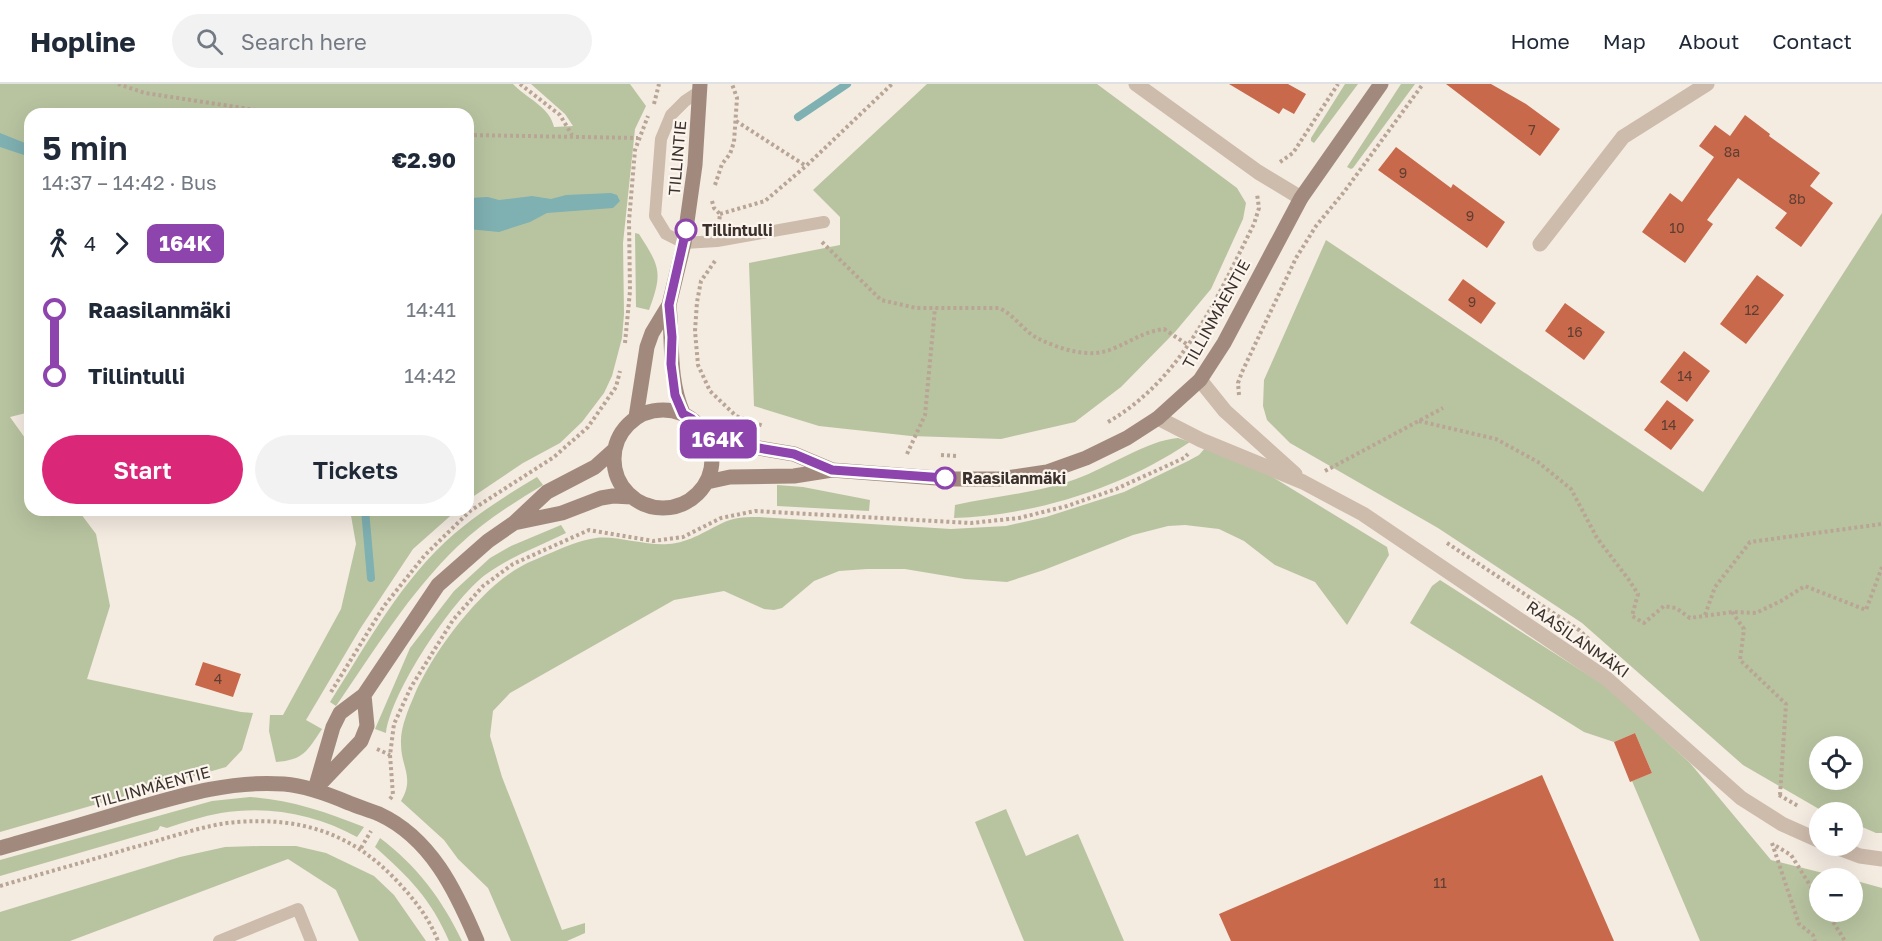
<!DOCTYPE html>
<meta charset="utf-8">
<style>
body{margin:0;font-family:"Golos Text",sans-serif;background:#f2f2f3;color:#1f2937;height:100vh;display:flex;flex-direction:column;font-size:22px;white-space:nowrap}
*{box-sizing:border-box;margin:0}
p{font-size:20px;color:#747a83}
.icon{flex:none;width:33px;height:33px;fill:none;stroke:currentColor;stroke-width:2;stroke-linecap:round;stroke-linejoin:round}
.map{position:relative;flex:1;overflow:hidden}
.details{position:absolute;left:24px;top:24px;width:450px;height:408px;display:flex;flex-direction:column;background:#fff;border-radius:18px;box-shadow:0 6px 24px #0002}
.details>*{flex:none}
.badge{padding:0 12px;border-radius:9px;font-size:21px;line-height:39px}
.buttons{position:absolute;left:1809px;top:652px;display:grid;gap:12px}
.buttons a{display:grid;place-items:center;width:54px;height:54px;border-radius:50%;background:#fff;box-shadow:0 6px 24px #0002;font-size:30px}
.map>.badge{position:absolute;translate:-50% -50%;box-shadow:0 0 0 3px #fff}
.legs{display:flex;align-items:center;gap:9px;height:66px;padding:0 18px;font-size:20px}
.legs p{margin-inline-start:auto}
.summary{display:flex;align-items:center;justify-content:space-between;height:102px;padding:0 18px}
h1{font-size:33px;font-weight:600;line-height:45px}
.primary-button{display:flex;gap:12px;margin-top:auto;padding:12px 18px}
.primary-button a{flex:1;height:69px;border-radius:36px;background:#db2777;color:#fff;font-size:24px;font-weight:600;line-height:69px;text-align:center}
.primary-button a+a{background:#f2f2f3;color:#1f2937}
ul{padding:0 18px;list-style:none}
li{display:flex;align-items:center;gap:21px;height:66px;font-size:22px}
li i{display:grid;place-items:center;width:9px;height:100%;margin:0 8px;background:currentColor}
li i::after{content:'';width:15px;height:15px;margin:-8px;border:4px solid;border-radius:50%;background:#fff}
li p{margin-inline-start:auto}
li:first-child i{background:linear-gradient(#0000 50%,currentColor 0)}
li:last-child i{background:linear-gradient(currentColor 50%,#0000 0)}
header{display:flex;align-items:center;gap:36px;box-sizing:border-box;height:84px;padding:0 30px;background:#fff;border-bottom:2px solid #e0e1e3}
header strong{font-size:28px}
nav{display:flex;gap:33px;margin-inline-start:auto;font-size:21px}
.search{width:420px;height:54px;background:#f2f2f3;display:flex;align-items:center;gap:15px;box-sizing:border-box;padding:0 21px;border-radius:33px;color:#747a83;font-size:22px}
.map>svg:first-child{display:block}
.green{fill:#b8c4a0;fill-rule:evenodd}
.water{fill:#7fb0b2}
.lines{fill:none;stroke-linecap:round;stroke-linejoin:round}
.stream{stroke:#7fb0b2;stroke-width:8}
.building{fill:#c8694b}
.path{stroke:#b9a596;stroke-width:4;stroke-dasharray:3 3;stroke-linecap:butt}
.lane{stroke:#cdbbac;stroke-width:12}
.street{stroke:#cdbbac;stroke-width:15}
.secondary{stroke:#a18a7d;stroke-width:15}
.line-1-casing{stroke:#fff;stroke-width:14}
.line-1{stroke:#8e44ad;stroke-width:9}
.stop-1-dot{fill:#fff;stroke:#8e44ad;stroke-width:3}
.labels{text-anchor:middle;stroke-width:4.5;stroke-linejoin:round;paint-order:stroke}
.number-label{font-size:14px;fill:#5e3e33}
.street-label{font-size:16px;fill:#3b302b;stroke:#fbf5ee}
.stop-label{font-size:16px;font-weight:bold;fill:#3b302b;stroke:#fbf5ee;text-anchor:start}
</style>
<header>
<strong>Hopline</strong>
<div class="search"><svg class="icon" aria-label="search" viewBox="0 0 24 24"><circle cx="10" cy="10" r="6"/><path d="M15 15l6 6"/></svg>Search here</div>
<nav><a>Home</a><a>Map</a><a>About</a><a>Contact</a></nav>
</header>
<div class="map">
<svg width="1882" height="857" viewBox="0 0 1882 857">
<rect width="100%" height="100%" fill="#f4ebe1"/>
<path class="green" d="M 0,0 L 513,0 C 526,14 550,23 554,43 L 573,42 L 565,30 L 531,0 L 630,0 L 646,22 L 635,45 L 623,159 L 624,230 L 622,254 L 612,292 L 604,309 L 582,338 L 560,359 L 523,379 L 468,416 L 468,30 L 30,30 L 30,328 L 10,333 L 30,361 L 30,426 L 78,426 L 96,450 L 110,522 L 87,595 L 241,628 L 253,629 L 242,666 L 226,683 L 0,748 Z
M 927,0 L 1097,0 L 1237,104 L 1246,119 L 1243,135 L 1211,205 L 1175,248 L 1121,303 L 1075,338 L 1001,355 L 911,352 L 819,342 L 754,322 L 749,179 L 840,161 L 840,133 L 813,106 Z
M 1345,0 L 1358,0 L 1314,59 L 1311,57 L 1311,54 Z
M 1401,0 L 1415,0 L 1353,84 L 1351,85 L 1347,83 Z
M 1882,129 L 1882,749 L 1876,749 L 1853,739 L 1852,729 L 1828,729 L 1819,725 L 1743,681 L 1582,539 L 1438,444 L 1290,359 L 1267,336 L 1263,322 L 1264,296 L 1326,156 L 1703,408 ZM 1820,663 L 1852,663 L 1852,696 L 1820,696 Z
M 635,149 L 639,150 C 660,183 663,188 649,226 L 636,223 Z
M 1178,354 L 1190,358 C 1122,404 1036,431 954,434 L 955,421 C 995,412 1038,409 1076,395 C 1107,384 1148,356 1178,354 Z
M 1206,363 L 1261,386 L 1387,463 L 1389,471 L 1347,541 L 1315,498 L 1275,481 L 1244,457 L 1219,445 L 1185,441 L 1168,442 L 1133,451 L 1044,486 L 1007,498 L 965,495 L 905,485 L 867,485 L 839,487 L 814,497 L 782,524 L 774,526 L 764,525 L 724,507 L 674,516 L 510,609 L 493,627 L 490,652 L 502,693 L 562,846 L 585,839 L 585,849 L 567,857 L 511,857 L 488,804 L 458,775 L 444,756 L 401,717 C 415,694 401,683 401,660 C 400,645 408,626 414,612 C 432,569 479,506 520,483 C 530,477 542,473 553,468 C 567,462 581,456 596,454 C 615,451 646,462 668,460 C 690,459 708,445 727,437 C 737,433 748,433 759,433 L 951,445 L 1006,442 L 1046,433 L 1124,408 L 1188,377 L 1199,371 Z
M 537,393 L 543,401 C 513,419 483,438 458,462 C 410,508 374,567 336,622 L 330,618 C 367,560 401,496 454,450 C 480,428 508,410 537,393 Z
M 777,401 L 803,403 L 870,416 L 869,427 L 777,422 Z
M 350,426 L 457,426 L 413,465 L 360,545 L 306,636 L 322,645 C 307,667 304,676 276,678 L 269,647 L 270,631 L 283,631 L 341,525 L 356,460 Z
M 561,441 L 566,449 C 538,463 511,472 485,491 C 452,516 391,608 386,649 L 375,645 L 410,564 L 454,507 L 490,474 L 511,462 Z
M 1440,496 L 1607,603 L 1690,679 L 1771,776 L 1847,795 L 1820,795 L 1820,828 L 1852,828 L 1853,796 L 1882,804 L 1882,857 L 1700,857 L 1632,697 L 1652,689 L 1635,649 L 1614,658 L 1584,648 L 1410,539 L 1432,502 Z
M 250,713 C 291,716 326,728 364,743 L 357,753 C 316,730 268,721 221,729 C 203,732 185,738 167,744 L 160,742 L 158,746 L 0,792 L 0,776 L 212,717 Z
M 1006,725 L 1026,772 L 1078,750 L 1124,857 L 1024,857 L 975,738 Z
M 380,754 C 417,782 442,815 462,857 L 449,857 C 431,815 409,793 375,763 Z
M 259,762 L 296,762 L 326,769 L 374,792 L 394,811 L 426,857 L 359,857 L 336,806 L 288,775 L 70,857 L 0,857 L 0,828 L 180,773 L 225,763 Z"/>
<path class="water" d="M 0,49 L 30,61 L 30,73 L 0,63 Z
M 611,109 L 617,111 L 620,117 L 613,124 L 547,129 L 530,138 L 499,148 L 468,145 L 468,114 L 488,113 L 499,116 L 532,112 L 551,115 L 566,111 Z"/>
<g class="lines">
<path class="stream" d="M 798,33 L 847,0
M 365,426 L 371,494"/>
</g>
<path class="building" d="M 1229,0 L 1288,0 L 1306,10 L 1294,30 L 1283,24 L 1279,30 Z
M 1446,0 L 1491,0 L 1526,20 L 1560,45 L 1540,72 Z
M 1745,31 L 1770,50 L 1769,52 L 1820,89 L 1810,102 L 1833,119 L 1801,163 L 1775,144 L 1787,129 L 1738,94 L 1707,136 L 1713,140 L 1685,179 L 1642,148 L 1670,109 L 1682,118 L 1714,73 L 1699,62 L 1715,41 L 1730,52 Z
M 1396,63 L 1451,104 L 1453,100 L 1505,138 L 1487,164 L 1378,86 Z
M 1757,191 L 1784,211 L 1746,260 L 1720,240 Z
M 1463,195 L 1496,219 L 1481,240 L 1448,216 Z
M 1565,219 L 1605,248 L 1584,276 L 1545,247 Z
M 1684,267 L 1710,287 L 1687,318 L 1660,298 Z
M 1667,316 L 1694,336 L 1671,366 L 1644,346 Z
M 203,578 L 241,590 L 233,613 L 195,601 Z
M 1635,649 L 1652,689 L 1630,698 L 1614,658 Z
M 1542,691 L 1614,857 L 1231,857 L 1219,830 Z"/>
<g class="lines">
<path class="path" d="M 118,0 L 145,9 L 282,30
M 520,0 L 560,31 L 572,51
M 654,20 L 659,0
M 736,37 L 806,82
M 468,51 L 638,54
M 1280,78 L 1293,69 L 1338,0
M 715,101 L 722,80 L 730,70 L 734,58 L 737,14 L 732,0
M 712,117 L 714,124 L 720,130 L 719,139
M 720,130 L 765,117 L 806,82 L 892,0
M 822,158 L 881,216 L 916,224 L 999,224 C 1016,232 1024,248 1039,255 C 1060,265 1090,275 1112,265 C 1132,257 1143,248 1164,245 L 1188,261
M 715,177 L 701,197 L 697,218 L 695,247 L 698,281 L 710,307 L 736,332 L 763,342
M 625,259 L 630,207 L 629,137 L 635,66 L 648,32
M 1239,311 L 1238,299 L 1242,288 L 1296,174 L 1316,142 L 1344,108 L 1423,0
M 1419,337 L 1496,355 L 1538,378 L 1571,405 L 1597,454 L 1629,496 L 1638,510 L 1632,532 L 1644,539 L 1664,522 L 1676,524 L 1690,534 L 1732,528 L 1756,529 L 1781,517 L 1805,502 L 1866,526 L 1882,483
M 1108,338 C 1183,295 1217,213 1254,140 L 1259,124 L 1257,110
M 907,370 L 925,331 L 935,224
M 941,371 L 957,372
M 1325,387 L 1443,324
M 1447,459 L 1579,546 L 1590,556
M 1732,528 L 1744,545 L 1740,576 L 1786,620 L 1780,711
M 1705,531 L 1715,503 L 1750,458 L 1882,440
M 331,608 L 384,522 L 425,471 L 470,427 L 554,373 L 588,343 L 616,303 L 620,287
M 377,665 L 390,671
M 1779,711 L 1798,722
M 390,715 L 393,711 L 390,671 L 394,640 L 411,603 L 453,536 L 483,502 L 513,480 L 589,446 L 653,457 L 683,453 L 721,434 L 755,427 L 971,439 L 1019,434 L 1067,422 L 1116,405 L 1184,374 L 1188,370
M 1772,759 L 1799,840 L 1813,851 L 1815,857
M 1776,762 L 1791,771 L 1820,817
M 361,764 L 371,747
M 0,802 C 44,789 88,777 131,764 C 163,756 206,740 237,738 C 302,733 353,750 397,797 C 414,815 429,834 438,857
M 1827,828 L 1845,857"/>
<path class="lane" d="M 700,7 L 685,17 L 671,31 L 661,55 L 655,132 L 666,150 L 684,159 L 717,157 L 824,138
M 219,857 L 298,825 L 311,857"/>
<path class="street" d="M 1136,0 L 1258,88 L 1301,114
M 1540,160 L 1623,53 L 1707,0
M 1200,296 L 1225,327 L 1295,390
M 1158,334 L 1201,356 L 1303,398 L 1363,430 L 1607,595 L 1741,714 L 1782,740 L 1820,757
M 1833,762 L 1860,772 L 1882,775"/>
<path class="secondary" d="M 669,221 C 673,258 668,294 683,329
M614 375a49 49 0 1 1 98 0a49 49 0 1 1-98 0Z
M 636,333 L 647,263 L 652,249 L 669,221 L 684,159 L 695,81 L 700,0
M 707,351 L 735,360 L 794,370 L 832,386
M 707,398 L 730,393 L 794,392 L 832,386 L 950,395 L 999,395 L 1047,388 L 1086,374 L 1127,354 L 1158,334 L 1200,296 L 1224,259 L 1301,114 L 1381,0
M 514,439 L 562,429 L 601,414 L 613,412 L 632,413
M 317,703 L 361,657 L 367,642 L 364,611
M 315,705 L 333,643 L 340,629 L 364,611 L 438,501 L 488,457 L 514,439 L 547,408 L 595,383 L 615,365
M 0,764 C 42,752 85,740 127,727 C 179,712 229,696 284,700 C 307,702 328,710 349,719 C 359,723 369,726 379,730 C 431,754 456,807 477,857"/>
</g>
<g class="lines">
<g class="line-1-casing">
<path id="line-1" d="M 686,146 L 669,221 L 672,253 L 671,280 L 675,311 L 683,330 L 692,335 L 707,351 L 735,360 L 794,370 L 832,386 L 945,394"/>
</g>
<use href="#line-1" class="line-1"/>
</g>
<g class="stop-1-dot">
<circle cx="686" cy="146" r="10"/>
<circle cx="945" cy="394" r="10"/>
</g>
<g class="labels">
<g class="number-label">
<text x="1532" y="51">7</text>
<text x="1732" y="73">8a</text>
<text x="1403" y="94">9</text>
<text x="1797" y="120">8b</text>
<text x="1470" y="137">9</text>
<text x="1677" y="149">10</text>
<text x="1472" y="223">9</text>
<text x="1752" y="231">12</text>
<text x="1575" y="253">16</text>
<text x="1685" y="297">14</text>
<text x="1669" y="346">14</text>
<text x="218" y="600">4</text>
<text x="1440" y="804">11</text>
</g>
<g class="street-label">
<text transform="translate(677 74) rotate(-85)" y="6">TILLINTIE</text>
<text transform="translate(1216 230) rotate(-61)" y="6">TILLINMÄENTIE</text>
<text transform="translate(1578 555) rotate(35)" y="6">RAASILANMÄKI</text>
<text transform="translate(151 703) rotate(-15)" y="6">TILLINMÄENTIE</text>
</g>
<g class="stop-label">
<text x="702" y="152">Tillintulli</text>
<text x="962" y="400">Raasilanmäki</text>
</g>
</g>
</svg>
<div class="buttons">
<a><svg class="icon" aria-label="locate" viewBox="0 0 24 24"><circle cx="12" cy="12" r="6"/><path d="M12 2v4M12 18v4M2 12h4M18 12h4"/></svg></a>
<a>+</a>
<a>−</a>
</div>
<b class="badge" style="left:718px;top:355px;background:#8e44ad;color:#fff">164K</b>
<section class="details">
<div class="summary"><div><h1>5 min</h1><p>14:37 – 14:42 · Bus</p></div><b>€2.90</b></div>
<div class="legs"><svg class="icon" aria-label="walk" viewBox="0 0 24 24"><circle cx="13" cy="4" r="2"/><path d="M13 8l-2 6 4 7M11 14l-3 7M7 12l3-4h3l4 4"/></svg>4<svg class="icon" aria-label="forward" viewBox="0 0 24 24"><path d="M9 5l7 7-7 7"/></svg><b class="badge" style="background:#8e44ad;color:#fff">164K</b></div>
<ul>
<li><i style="color:#8e44ad"></i><b>Raasilanmäki</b><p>14:41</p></li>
<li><i style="color:#8e44ad"></i><b>Tillintulli</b><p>14:42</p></li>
</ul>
<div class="primary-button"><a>Start</a><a>Tickets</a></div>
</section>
</div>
